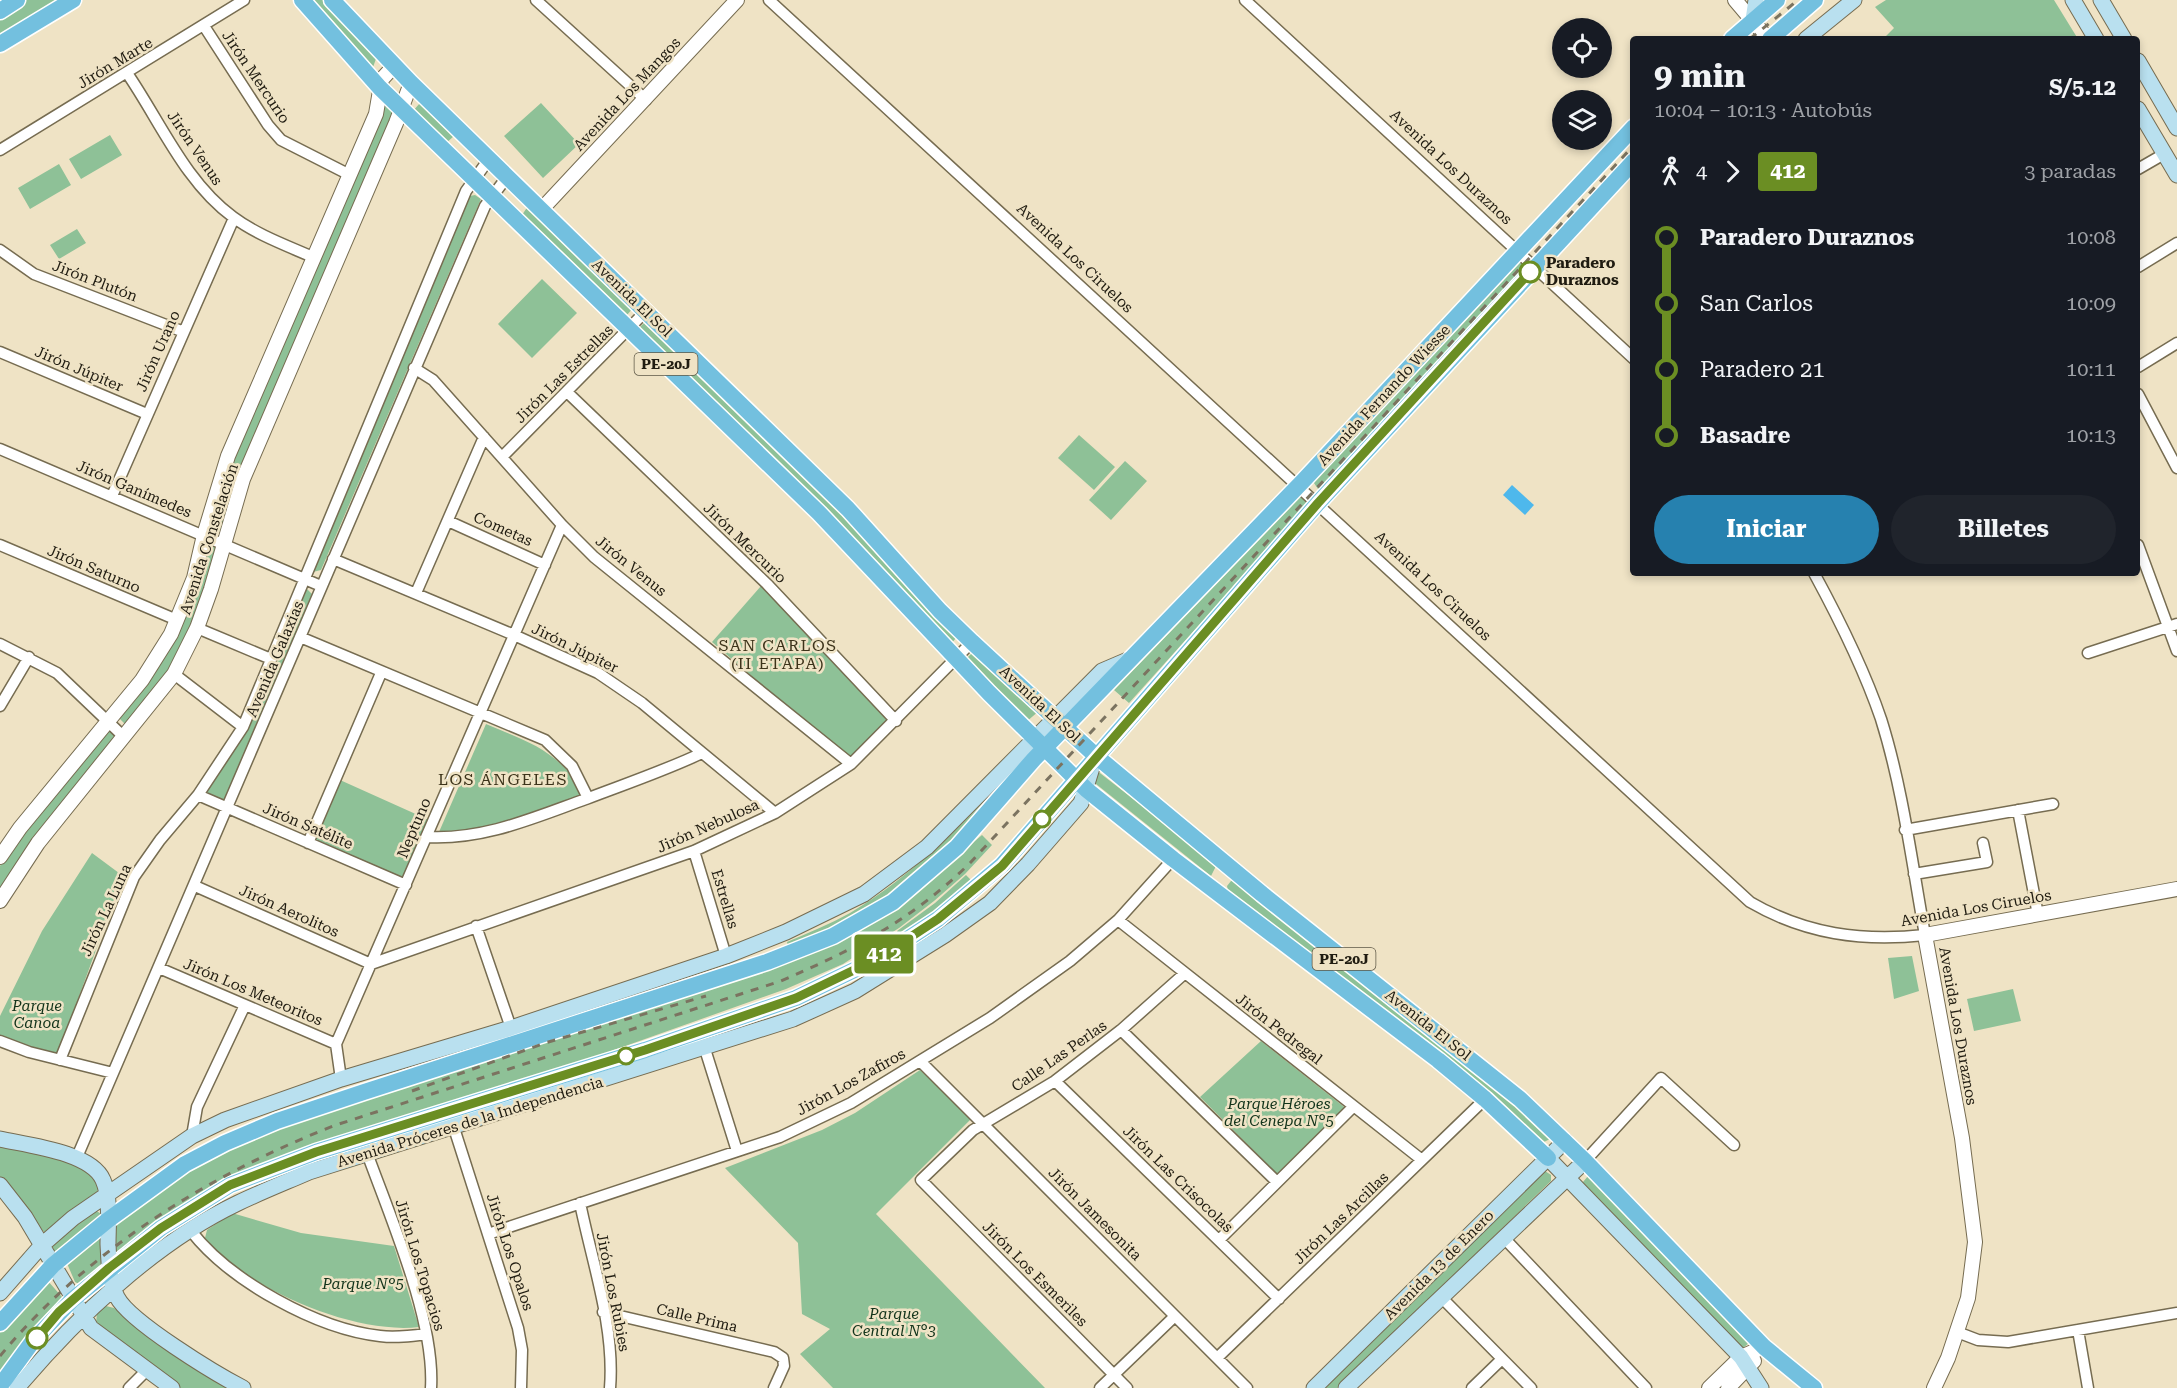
<!DOCTYPE html>
<html lang="es">
<meta charset="utf-8">
<style>
body{margin:0;font-family:"Roboto Serif",serif;background:#20242c;color:#f1f3f6;height:100vh;display:flex;flex-direction:column;font-size:22px;white-space:nowrap}
*{box-sizing:border-box;margin:0}
p{font-size:20px;color:#9ea1a6}
.icon{flex:none;width:33px;height:33px;fill:none;stroke:currentColor;stroke-width:2;stroke-linecap:round;stroke-linejoin:round}
.map{position:relative;flex:1;overflow:hidden}
.details{position:absolute;left:1630px;top:36px;width:510px;height:540px;display:flex;flex-direction:column;background:#171b24;border-radius:6px;box-shadow:0 3px 9px #0003}
.details>*{flex:none}
.badge{padding:0 12px;border-radius:4px;font-size:21px;line-height:39px}
.controls{position:absolute;left:1552px;top:18px;display:grid;gap:12px}
.controls a{display:grid;place-items:center;width:60px;height:60px;border-radius:50%;background:#171b24;box-shadow:0 3px 9px #0003;font-size:30px}
.map>.badge{position:absolute;translate:-50% -50%;box-shadow:0 0 0 3px #fff}
.legs{display:flex;align-items:center;gap:9px;height:66px;padding:0 24px;font-size:20px}
.legs p{margin-inline-start:auto}
.head{display:flex;align-items:center;justify-content:space-between;height:102px;padding:0 24px}
h1{font-size:33px;font-weight:700;line-height:45px}
.action{display:flex;gap:12px;margin-top:auto;padding:12px 24px}
.action a{flex:1;height:69px;border-radius:36px;background:#2681af;color:#fff;font-size:24px;font-weight:700;line-height:69px;text-align:center}
.action a+a{background:#20242c;color:#f1f3f6}
ul{padding:0 24px;list-style:none}
li{display:flex;align-items:center;gap:21px;height:66px;font-size:22px}
li i{display:grid;place-items:center;width:9px;height:100%;margin:0 8px;background:currentColor}
li i::after{content:'';width:15px;height:15px;margin:-8px;border:4px solid;border-radius:50%;background:#171b24}
li p{margin-inline-start:auto}
li:first-child i{background:linear-gradient(#0000 50%,currentColor 0)}
li:last-child i{background:linear-gradient(currentColor 50%,#0000 0)}
.map>svg:first-child{display:block}
.green{fill:#8ec197}
.water{fill:#4eb8ec}
.lines{fill:none;stroke-linecap:round;stroke-linejoin:round}
.minor-casing{stroke:#766c51;stroke-width:13}
.tertiary-casing{stroke:#766c51;stroke-width:16}
.secondary-casing{stroke:#766c51;stroke-width:17}
.primary-casing{stroke:#fff;stroke-width:19}
.minor{stroke:#fff;stroke-width:10}
.tertiary{stroke:#fff;stroke-width:14}
.secondary{stroke:#b9e0ef;stroke-width:15}
.primary{stroke:#73c0df;stroke-width:16}
.rail{stroke:#7b7360;stroke-width:3;stroke-dasharray:8 8;stroke-linecap:butt}
.line-1-casing{stroke:#fff;stroke-width:14}
.line-1{stroke:#6b8e23;stroke-width:9}
.stop-1-dot{fill:#fff;stroke:#6b8e23;stroke-width:3}
.labels{text-anchor:middle;stroke-width:5;stroke-linejoin:round;paint-order:stroke}
.shield{fill:#efe3c5;stroke:#5e5847;stroke-width:1.5}
.shield-label{font-size:14px;font-weight:bold;fill:#201c11}
.street-label{font-size:15px;fill:#201c11;stroke:#efe3c5}
.stop-label{font-size:15px;font-weight:bold;fill:#201c11;stroke:#efe3c5;text-anchor:start}
.park-label{font-size:15px;font-style:italic;fill:#11331a;stroke:#efe3c5}
.neighbourhood-label{font-size:16px;letter-spacing:1.5px;fill:#3c331a;stroke:#efe3c5}
</style>
<div class="map">
<svg width="2177" height="1388" viewBox="0 0 2177 1388">
<rect width="100%" height="100%" fill="#efe3c5"/>
<path class="green" d="M 23,0 L 64,0 L 0,38 L 0,14 Z
M 306,0 L 326,0 L 377,56 L 372,70 Z
M 1886,0 L 2054,0 L 2078,39 L 1883,39 L 1894,28 L 1875,7 Z
M 420,103 L 454,136 L 445,144 L 413,111 Z
M 541,103 L 579,144 L 543,178 L 504,136 Z
M 384,105 L 395,112 L 221,532 L 214,530 L 212,526 L 229,470 Z
M 110,135 L 122,155 L 81,179 L 69,159 Z
M 59,164 L 71,185 L 30,209 L 18,188 Z
M 475,195 L 481,199 L 321,570 L 313,572 L 312,569 L 470,196 Z
M 528,206 L 633,308 L 627,315 L 621,313 L 522,215 Z
M 77,229 L 86,243 L 59,259 L 50,245 Z
M 1519,260 L 1525,267 L 1322,490 L 1318,489 L 1312,480 Z
M 542,279 L 577,313 L 532,358 L 498,324 Z
M 646,321 L 852,520 L 956,638 L 951,644 L 642,332 L 640,327 Z
M 1079,435 L 1115,467 L 1094,490 L 1058,458 Z
M 1125,461 L 1147,481 L 1111,520 L 1089,500 Z
M 1302,495 L 1309,502 L 1307,505 L 1129,703 L 1114,690 Z
M 212,543 L 218,547 L 210,582 L 175,665 L 130,723 L 124,723 L 119,718 L 119,714 L 146,683 L 208,545 Z
M 761,586 L 887,720 L 848,759 L 712,642 Z
M 306,588 L 312,594 L 225,799 L 219,801 L 206,795 L 207,783 L 243,735 Z
M 974,651 L 1040,710 L 1025,723 L 965,660 Z
M 486,724 C 530,743 550,747 581,786 L 580,796 L 505,825 L 480,830 L 439,832 Z
M 111,729 L 117,738 L 0,892 L 0,866 L 22,831 L 107,730 Z
M 1022,765 L 947,849 L 865,915 L 789,950 L 787,942 C 808,933 830,924 850,913 C 915,875 968,817 1022,765 Z
M 1096,770 L 1217,864 L 1211,876 L 1091,780 Z
M 340,780 L 429,820 L 406,882 L 313,841 Z
M 982,835 L 992,845 L 965,874 L 934,901 L 899,928 L 843,964 L 786,989 L 583,1061 L 335,1138 L 245,1170 L 200,1195 L 115,1253 L 115,1219 L 200,1163 L 280,1127 L 550,1041 L 900,904 Z
M 92,853 L 123,876 L 58,1054 L 22,1045 L 0,1036 L 0,1016 L 42,931 Z
M 966,875 L 973,882 L 944,908 L 900,938 L 897,931 L 935,903 Z
M 1237,879 L 1550,1133 L 1550,1139 L 1542,1143 L 1228,891 L 1227,886 L 1231,881 Z
M 1912,956 L 1919,991 L 1894,999 L 1888,958 Z
M 2013,989 L 2021,1021 L 1974,1031 L 1967,999 Z
M 1261,1041 L 1348,1110 L 1279,1176 L 1200,1097 Z
M 920,1070 L 972,1118 L 876,1214 L 1045,1388 L 833,1388 L 800,1354 L 830,1329 L 802,1314 L 798,1243 L 725,1168 L 822,1130 L 855,1113 Z
M 0,1143 C 33,1150 85,1152 99,1187 L 97,1192 L 54,1231 L 44,1232 L 0,1179 Z
M 1545,1171 L 1551,1175 L 1551,1181 L 1337,1388 L 1321,1388 Z
M 1593,1175 L 1749,1343 L 1743,1348 L 1738,1348 L 1584,1187 L 1583,1182 L 1588,1176 Z
M 94,1209 L 101,1214 L 100,1218 L 55,1255 L 52,1244 Z
M 232,1213 L 301,1233 L 394,1246 L 419,1327 C 354,1335 246,1289 205,1238 L 207,1230 Z
M 100,1234 L 103,1263 L 79,1284 L 75,1282 L 66,1261 Z
M 47,1280 L 63,1298 L 36,1327 L 0,1377 L 0,1332 L 13,1314 Z
M 106,1306 L 114,1308 L 164,1344 L 234,1388 L 179,1388 L 96,1324 L 97,1312 Z"/>
<path class="water" d="M 1512,485 L 1534,505 L 1525,515 L 1503,495 Z"/>
<g class="lines">
<g class="minor-casing">
<path id="minor" d="M 536,0 L 646,100
M 769,0 L 1750,902 C 1805,934 1862,942 1925,935 C 1912,864 1903,789 1881,719 C 1864,669 1839,619 1814,573
M 1245,0 L 1634,359
M 204,26 L 268,125 L 281,140 L 350,175
M 127,73 C 160,121 185,182 233,217 C 257,235 288,246 315,258
M 0,150 L 244,0
M 2138,169 L 2164,154
M 0,250 L 34,274 L 184,332
M 2138,267 L 2177,243
M 0,352 L 147,414
M 2138,367 L 2177,343
M 414,368 L 433,380 L 562,525 L 594,557 L 851,764
M 568,393 L 767,584 L 896,721
M 2138,394 L 2177,468
M 0,449 L 321,586
M 502,457 L 646,311
M 112,496 L 234,218
M 448,521 L 545,565
M 0,545 L 177,620
M 2138,545 L 2177,651
M 333,559 L 514,635 L 598,673 L 642,703 L 775,813
M 416,593 L 484,437
M 197,628 L 271,659
M 300,637 L 545,740 L 572,766 L 588,798
M 0,644 L 57,673 L 123,736
M 2088,653 L 2177,624
M 174,674 L 243,727
M 0,706 L 29,657
M 198,795 L 406,885
M 2018,810 L 2038,915
M 1905,830 L 2053,804
M 427,837 C 484,840 533,818 586,799 C 625,784 664,771 702,753
M 308,843 L 381,673
M 694,851 L 726,956
M 1914,874 L 1987,862 L 1983,843
M 195,886 L 371,964
M 1118,920 L 1422,1160
M 476,926 L 511,1028
M 371,964 L 694,851 L 775,813 L 851,764 L 972,642
M 159,968 L 336,1044
M 1121,1030 L 1277,1182
M 0,1041 L 29,1052 L 113,1073
M 704,1046 L 737,1151
M 60,1060 L 134,877 L 160,840 L 198,795 L 243,727 L 466,191 L 489,159
M 920,1061 L 1247,1388
M 341,1079 L 336,1044 L 562,525
M 1055,1081 L 1279,1299
M 454,1128 L 518,1328 L 522,1350 L 521,1388
M 192,1136 L 197,1107 L 245,1005
M 367,1153 C 391,1219 435,1320 431,1388
M 77,1157 L 485,206 L 507,177
M 1585,1161 L 1661,1078 L 1734,1145
M 580,1203 C 592,1262 615,1327 610,1388
M 191,1231 C 230,1281 317,1329 380,1336 C 396,1338 411,1336 426,1334
M 488,1234 L 780,1137 L 851,1103 L 990,1018 L 1070,961 L 1118,920 L 1173,859
M 1504,1238 L 1646,1388
M 1219,1240 L 1353,1107
M 1441,1297 L 1531,1388
M 603,1312 L 774,1352 L 783,1358 L 784,1366 L 774,1388
M 2078,1330 L 2088,1388
M 1957,1332 L 1978,1340 L 2008,1342 L 2177,1313
M 1217,1358 L 1485,1099
M 129,1388 L 146,1371
M 1100,1388 L 1175,1316
M 1127,1388 L 921,1180 L 973,1130 L 1055,1081 L 1121,1030 L 1184,974
M 1472,1388 L 1502,1359"/>
</g>
<g class="tertiary-casing">
<path id="tertiary" d="M 1735,0 L 1768,39
M 541,210 L 737,0
M 0,857 L 20,828 L 142,680 L 171,634 L 194,578 L 204,535 L 228,456 L 376,114 L 382,79 L 394,66
M 0,901 L 38,843 L 174,674 L 197,628 L 211,589 L 243,479 L 396,123 L 411,83
M 1709,1388 L 1741,1357 L 1764,1347
M 1728,1388 L 1754,1361
M 1934,1388 L 1948,1358 L 1968,1298 L 1975,1242 L 1962,1138 L 1925,935 L 2177,889"/>
</g>
<g class="secondary-casing">
<path id="secondary" d="M 2073,0 L 2096,39
M 2101,0 L 2124,39
M 1753,20 L 1756,0
M 1806,39 L 1854,0
M 2138,61 L 2177,128
M 2138,109 L 2177,175
M 0,1139 C 27,1145 91,1152 103,1180 C 111,1198 108,1225 108,1244 C 109,1262 109,1281 117,1297 C 130,1322 216,1374 243,1388
M 1548,1158 L 1741,1357 L 1761,1388
M 0,1185 L 25,1217 L 91,1328 L 172,1388
M 0,1293 L 42,1245 L 73,1218 L 192,1136 L 225,1120 L 341,1079 L 511,1028 L 726,956 L 786,932 L 864,894 L 927,847 L 1102,671 L 1130,659
M 17,1388 C 76,1318 154,1243 238,1203 C 261,1192 286,1182 309,1172 L 793,1019 L 855,991 L 945,935 L 990,903 L 1028,864 L 1081,803 L 1095,758
M 1314,1388 L 1565,1141
M 1346,1388 L 1585,1161"/>
</g>
<g class="primary-casing">
<path id="primary" d="M 302,0 L 380,88 L 819,513 L 989,693 L 1087,790 L 1173,859 L 1438,1060 L 1485,1099 L 1548,1158
M 332,0 L 411,83 L 848,509 L 940,611 L 972,642 L 1096,756 L 1262,894 L 1520,1099 L 1585,1161 L 1764,1347 L 1814,1388
M 0,11 L 17,0
M 1732,39 L 1777,0
M 1770,39 L 1815,0
M 0,44 L 73,0
M 0,1323 L 53,1265 L 108,1220 L 185,1164 L 225,1143 L 277,1121 L 364,1092 L 767,962 L 833,936 L 893,902 L 957,847 L 1034,759 L 1303,481 L 1634,127
M 0,1386 L 33,1341 L 72,1300 L 161,1228 L 230,1185 L 316,1152 L 645,1050 L 796,998 L 877,959 L 938,919 L 1002,865 L 1318,503 L 1634,161"/>
</g>
<use href="#minor" class="minor"/>
<use href="#tertiary" class="tertiary"/>
<use href="#secondary" class="secondary"/>
<use href="#primary" class="primary"/>
<path class="rail" d="M 1750,39 L 1798,0
M 412,1091 L 545,1043 L 706,996
M 0,1356 C 88,1250 209,1174 336,1125 L 781,981 C 855,949 912,920 970,863 L 1634,145"/>
</g>
<g class="lines">
<g class="line-1-casing">
<path id="line-1" d="M 37,1338 L 59,1312 L 109,1268 L 161,1228 L 230,1185 L 316,1152 L 645,1050 L 796,998 L 877,959 L 938,919 L 1002,866 L 1318,503 L 1530,272"/>
</g>
<use href="#line-1" class="line-1"/>
</g>
<g class="stop-1-dot">
<circle cx="1530" cy="272" r="10"/>
<circle cx="1042" cy="819" r="8"/>
<circle cx="626" cy="1056" r="8"/>
<circle cx="37" cy="1338" r="10"/>
</g>
<g class="labels">
<g class="shield">
<rect x="634.5" y="353" width="63" height="22" rx="4.5"/>
<rect x="1312.5" y="948" width="63" height="22" rx="4.5"/>
</g>
<g class="shield-label">
<text x="666" y="369">PE-20J</text>
<text x="1344" y="964">PE-20J</text>
</g>
<g class="street-label">
<text transform="translate(115 63) rotate(-31)" y="5">Jirón Marte</text>
<text transform="translate(256 77) rotate(56)" y="5">Jirón Mercurio</text>
<text transform="translate(627 94) rotate(-47)" y="5">Avenida Los Mangos</text>
<text transform="translate(195 148) rotate(56)" y="5">Jirón Venus</text>
<text transform="translate(1451 167) rotate(43)" y="5">Avenida Los Duraznos</text>
<text transform="translate(1075 258) rotate(43)" y="5">Avenida Los Ciruelos</text>
<text transform="translate(95 281) rotate(21)" y="5">Jirón Plutón</text>
<text transform="translate(632 298) rotate(44)" y="5">Avenida El Sol</text>
<text transform="translate(158 351) rotate(-66)" y="5">Jirón Urano</text>
<text transform="translate(79 369) rotate(23)" y="5">Jirón Júpiter</text>
<text transform="translate(564 374) rotate(-45)" y="5">Jirón Las Estrellas</text>
<text transform="translate(1384 395) rotate(-47)" y="5">Avenida Fernando Wiesse</text>
<text transform="translate(134 489) rotate(23)" y="5">Jirón Ganímedes</text>
<text transform="translate(503 529) rotate(24)" y="5">Cometas</text>
<text transform="translate(209 539) rotate(-72)" y="5">Avenida Constelación</text>
<text transform="translate(745 543) rotate(44)" y="5">Jirón Mercurio</text>
<text transform="translate(631 566) rotate(39)" y="5">Jirón Venus</text>
<text transform="translate(94 569) rotate(23)" y="5">Jirón Saturno</text>
<text transform="translate(1433 586) rotate(43)" y="5">Avenida Los Ciruelos</text>
<text transform="translate(575 648) rotate(26)" y="5">Jirón Júpiter</text>
<text transform="translate(275 659) rotate(-67)" y="5">Avenida Galaxias</text>
<text transform="translate(1040 704) rotate(43)" y="5">Avenida El Sol</text>
<text transform="translate(308 826) rotate(23)" y="5">Jirón Satélite</text>
<text transform="translate(708 826) rotate(-24)" y="5">Jirón Nebulosa</text>
<text transform="translate(414 828) rotate(-67)" y="5">Neptuno</text>
<text transform="translate(725 899) rotate(73)" y="5">Estrellas</text>
<text transform="translate(1976 908) rotate(-10)" y="5">Avenida Los Ciruelos</text>
<text transform="translate(106 910) rotate(-65)" y="5">Jirón La Luna</text>
<text transform="translate(289 911) rotate(24)" y="5">Jirón Aerolitos</text>
<text transform="translate(253 992) rotate(23)" y="5">Jirón Los Meteoritos</text>
<text transform="translate(1428 1025) rotate(38)" y="5">Avenida El Sol</text>
<text transform="translate(1958 1026) rotate(80)" y="5">Avenida Los Duraznos</text>
<text transform="translate(1279 1029) rotate(38)" y="5">Jirón Pedregal</text>
<text transform="translate(1059 1056) rotate(-35)" y="5">Calle Las Perlas</text>
<text transform="translate(851 1082) rotate(-29)" y="5">Jirón Los Zafiros</text>
<text transform="translate(470 1122) rotate(-17)" y="5">Avenida Próceres de la Independencia</text>
<text transform="translate(1178 1179) rotate(44)" y="5">Jirón Las Crisocolas</text>
<text transform="translate(1095 1214) rotate(45)" y="5">Jirón Jamesonita</text>
<text transform="translate(1341 1218) rotate(-44)" y="5">Jirón Las Arcillas</text>
<text transform="translate(510 1252) rotate(72)" y="5">Jirón Los Opalos</text>
<text transform="translate(420 1265) rotate(73)" y="5">Jirón Los Topacios</text>
<text transform="translate(1439 1265) rotate(-45)" y="5">Avenida 13 de Enero</text>
<text transform="translate(1035 1274) rotate(45)" y="5">Jirón Los Esmeriles</text>
<text transform="translate(613 1292) rotate(79)" y="5">Jirón Los Rubies</text>
<text transform="translate(697 1318) rotate(13)" y="5">Calle Prima</text>
</g>
<g class="stop-label">
<text x="1546" y="268">Paradero<tspan x="1546" dy="17">Duraznos</tspan></text>
</g>
<g class="park-label">
<text x="37" y="1011">Parque<tspan x="37" dy="17">Canoa</tspan></text>
<text x="1279" y="1109">Parque Héroes<tspan x="1279" dy="17">del Cenepa N°5</tspan></text>
<text x="363" y="1289">Parque Nº5</text>
<text x="894" y="1319">Parque<tspan x="894" dy="17">Central N°3</tspan></text>
</g>
<g class="neighbourhood-label">
<text x="778" y="651">SAN CARLOS<tspan x="778" dy="18">(II ETAPA)</tspan></text>
<text x="503" y="785">LOS ÁNGELES</text>
</g>
</g>
</svg>
<div class="controls">
<a><svg class="icon" aria-label="locate" viewBox="0 0 24 24"><circle cx="12" cy="12" r="6"/><path d="M12 2v4M12 18v4M2 12h4M18 12h4"/></svg></a>
<a><svg class="icon" aria-label="layers" viewBox="0 0 24 24"><path d="M12 4l9 5-9 5-9-5zM3 14l9 5 9-5"/></svg></a>
</div>
<b class="badge" style="left:884px;top:954px;background:#6b8e23;color:#fff">412</b>
<section class="details">
<div class="head"><div><h1>9 min</h1><p>10:04 – 10:13 · Autobús</p></div><b>S/5.12</b></div>
<div class="legs"><svg class="icon" aria-label="walk" viewBox="0 0 24 24"><circle cx="13" cy="4" r="2"/><path d="M13 8l-2 6 4 7M11 14l-3 7M7 12l3-4h3l4 4"/></svg>4<svg class="icon" aria-label="forward" viewBox="0 0 24 24"><path d="M9 5l7 7-7 7"/></svg><b class="badge" style="background:#6b8e23;color:#fff">412</b><p>3 paradas</p></div>
<ul>
<li><i style="color:#6b8e23"></i><b>Paradero Duraznos</b><p>10:08</p></li>
<li><i style="color:#6b8e23"></i><span>San Carlos</span><p>10:09</p></li>
<li><i style="color:#6b8e23"></i><span>Paradero 21</span><p>10:11</p></li>
<li><i style="color:#6b8e23"></i><b>Basadre</b><p>10:13</p></li>
</ul>
<div class="action"><a>Iniciar</a><a>Billetes</a></div>
</section>
</div>
